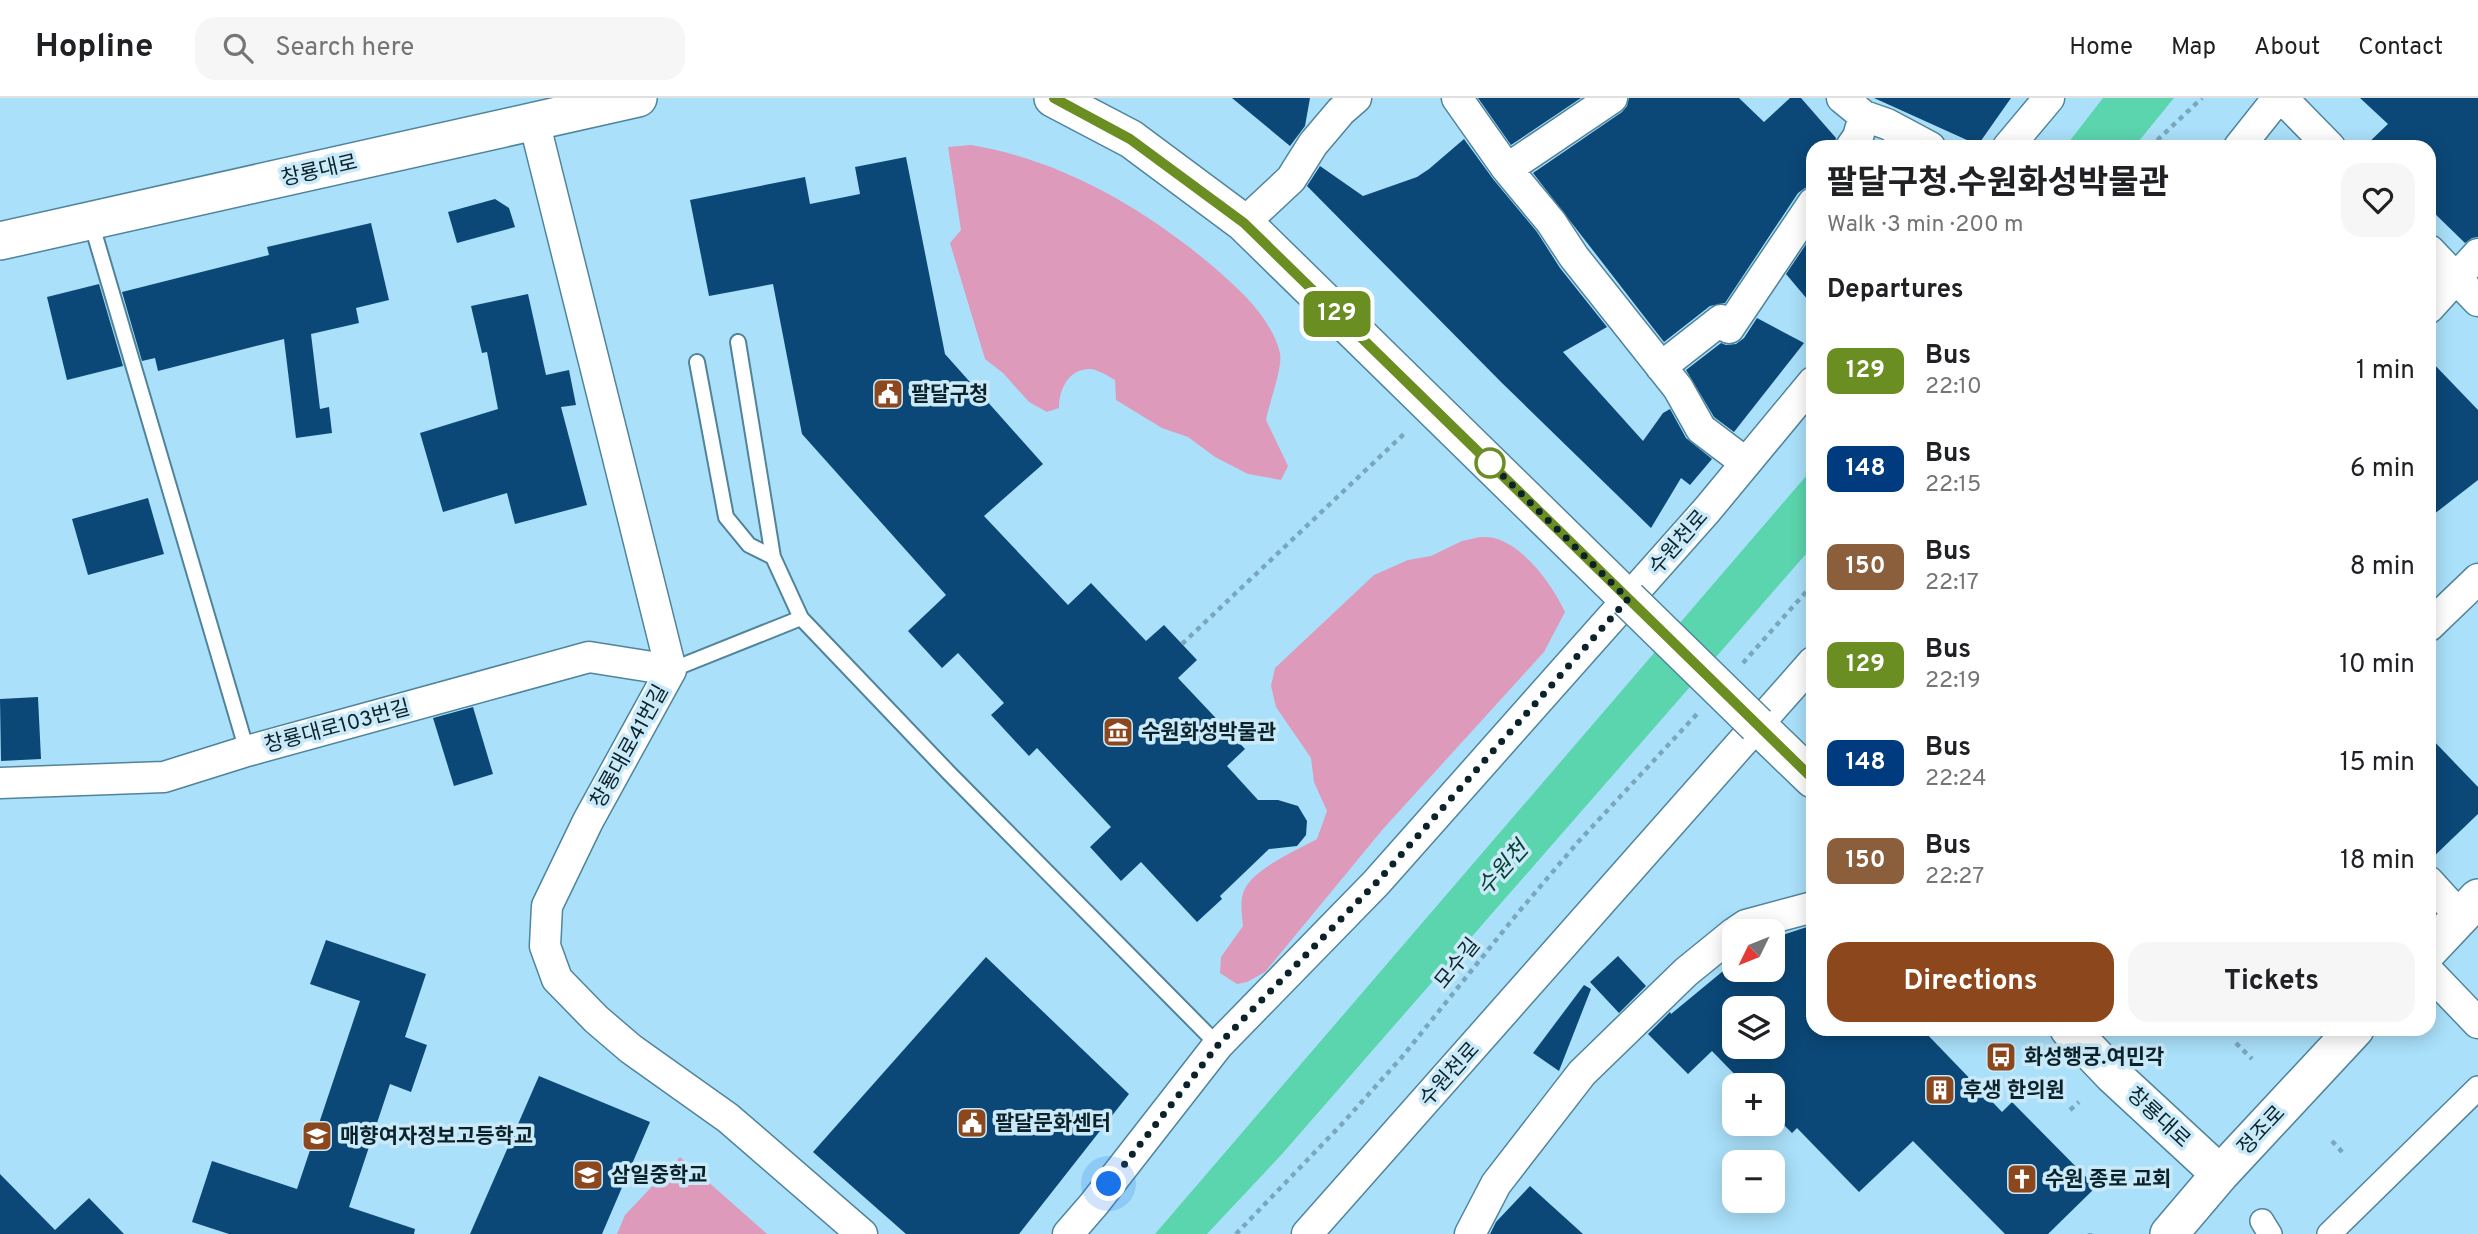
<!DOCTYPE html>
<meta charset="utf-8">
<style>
body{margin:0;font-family:Overpass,"Noto Sans KR",sans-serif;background:#f6f6f6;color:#202124;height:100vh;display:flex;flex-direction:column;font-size:26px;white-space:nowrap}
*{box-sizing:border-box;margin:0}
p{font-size:23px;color:#757577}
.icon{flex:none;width:38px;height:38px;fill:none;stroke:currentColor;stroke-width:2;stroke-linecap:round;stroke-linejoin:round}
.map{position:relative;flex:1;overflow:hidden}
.drawer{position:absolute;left:1806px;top:42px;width:630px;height:896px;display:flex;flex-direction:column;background:#fff;border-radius:21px;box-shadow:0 4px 18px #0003}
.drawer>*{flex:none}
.badge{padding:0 14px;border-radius:10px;font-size:24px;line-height:46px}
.needle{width:46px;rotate:227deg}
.buttons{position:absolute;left:1722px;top:821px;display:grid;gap:14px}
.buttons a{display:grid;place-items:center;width:63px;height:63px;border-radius:14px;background:#fff;box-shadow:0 4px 18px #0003;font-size:35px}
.you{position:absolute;width:35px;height:35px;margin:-18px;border:5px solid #fff;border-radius:50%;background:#1a73e8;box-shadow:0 0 0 10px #1a73e833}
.map>.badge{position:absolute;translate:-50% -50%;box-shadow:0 0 0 4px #fff}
h2{padding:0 21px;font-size:26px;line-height:63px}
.round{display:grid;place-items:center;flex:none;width:74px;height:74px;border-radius:21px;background:#f6f6f6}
.summary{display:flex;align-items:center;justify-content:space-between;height:119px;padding:0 21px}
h1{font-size:33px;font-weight:700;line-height:52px}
.cta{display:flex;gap:14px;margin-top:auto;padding:14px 21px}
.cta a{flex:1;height:80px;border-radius:21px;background:#8c471d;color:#fff;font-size:28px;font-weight:700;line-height:80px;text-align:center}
.cta a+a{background:#f6f6f6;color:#202124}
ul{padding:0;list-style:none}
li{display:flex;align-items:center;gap:21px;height:98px;padding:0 21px}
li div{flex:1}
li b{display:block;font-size:26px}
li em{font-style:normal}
li .badge{min-width:77px;font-weight:700;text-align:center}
header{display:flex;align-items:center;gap:42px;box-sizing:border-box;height:98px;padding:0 35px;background:#fff;border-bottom:2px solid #e0e0e0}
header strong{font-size:33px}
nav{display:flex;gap:38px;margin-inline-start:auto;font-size:24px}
.search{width:490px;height:63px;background:#f6f6f6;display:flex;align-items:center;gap:18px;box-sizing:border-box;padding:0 24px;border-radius:21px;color:#757577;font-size:26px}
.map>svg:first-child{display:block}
.green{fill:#de9abb}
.water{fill:#5bd5ad}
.building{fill:#0b4878;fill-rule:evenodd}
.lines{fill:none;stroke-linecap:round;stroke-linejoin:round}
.service-casing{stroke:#50849b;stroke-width:18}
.pedestrian-casing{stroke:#50849b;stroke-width:26}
.minor-casing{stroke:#50849b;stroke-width:33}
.tertiary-casing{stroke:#50849b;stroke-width:40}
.path{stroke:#7aa7bb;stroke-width:4.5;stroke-dasharray:5 5;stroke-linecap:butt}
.service{stroke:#fff;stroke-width:14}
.pedestrian{stroke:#fff;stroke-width:23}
.minor{stroke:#fff;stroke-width:30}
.tertiary{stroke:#fff;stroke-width:37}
.tertiary-bridge-casing{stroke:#50849b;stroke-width:40;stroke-linecap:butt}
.tertiary-bridge{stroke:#fff;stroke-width:37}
.line-casing{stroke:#fff;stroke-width:16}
.line{stroke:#6b8e23;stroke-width:10}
.walk{stroke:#0c222b;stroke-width:7;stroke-dasharray:0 12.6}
.stop-dot{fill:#fff;stroke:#6b8e23;stroke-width:3.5}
.labels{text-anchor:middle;stroke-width:7;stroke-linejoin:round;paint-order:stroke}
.street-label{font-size:21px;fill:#0c222b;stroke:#caeaf9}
.poi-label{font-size:21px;font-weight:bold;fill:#0c222b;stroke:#caeaf9;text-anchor:start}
.water-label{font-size:23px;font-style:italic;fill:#084030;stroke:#caeaf9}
</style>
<header>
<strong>Hopline</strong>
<div class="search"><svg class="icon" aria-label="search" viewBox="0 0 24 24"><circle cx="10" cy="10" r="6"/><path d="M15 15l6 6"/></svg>Search here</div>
<nav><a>Home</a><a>Map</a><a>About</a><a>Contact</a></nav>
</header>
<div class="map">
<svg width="2478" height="1136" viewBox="0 0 2478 1136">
<rect width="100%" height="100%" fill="#aae0fa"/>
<path class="green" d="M 971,47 C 1062,62 1147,112 1216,171 C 1242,194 1271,220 1280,255 C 1283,270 1269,305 1266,322 L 1288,368 L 1281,382 L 1248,376 L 1215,359 L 1188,339 L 1162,330 L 1116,302 L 1115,282 C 1108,278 1097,271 1090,271 C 1068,271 1059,292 1059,310 L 1047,314 L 1029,304 L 1003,275 L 985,261 L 950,145 L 961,132 L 948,49 Z
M 1480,439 C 1485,439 1492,439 1497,441 C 1526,450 1553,488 1565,514 L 1544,554 L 1383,731 L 1265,874 L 1247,884 L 1237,886 L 1220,875 L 1221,859 L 1243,828 C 1242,817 1240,806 1243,795 C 1251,771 1296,753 1317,741 L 1327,713 L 1314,684 L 1311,660 L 1276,609 L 1271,588 L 1275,570 L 1374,477 L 1408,462 L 1431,458 L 1462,443 Z
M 680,1059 L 767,1136 L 617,1136 L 625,1117 Z"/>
<path class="water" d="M 2103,0 L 2174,0 L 2134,49 L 2065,49 Z
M 1813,370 L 1813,448 L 1282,1056 L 1207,1136 L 1155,1136 Z"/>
<path class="building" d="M 1232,0 L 1310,0 L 1305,28 L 1290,48 Z
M 1478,0 L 1581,0 L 1511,47 Z
M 1629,0 L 1739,0 L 1764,24 L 1790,0 L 1801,0 L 1836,40 L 1834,49 L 1813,49 L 1813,88 L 1805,90 L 1798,95 L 1725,205 L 1710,208 L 1664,244 L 1533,75 L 1622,14 L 1627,8 Z
M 1874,0 L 2011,0 L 1978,47 Z
M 2360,0 L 2478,0 L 2478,139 L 2472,140 L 2465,145 L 2429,110 L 2429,49 L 2364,49 L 2388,26 Z
M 1464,41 L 1493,81 L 1537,134 L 1560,170 L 1607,229 L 1563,254 L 1643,343 L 1663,315 L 1670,311 L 1686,340 L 1712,361 L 1690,387 L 1681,380 L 1651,430 L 1502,285 L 1307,88 L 1320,68 L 1363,98 L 1417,79 L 1429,71 Z
M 906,59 L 945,256 L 1043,366 L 984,418 L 1068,507 L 1091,485 L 1146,543 L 1164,527 L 1197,562 L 1178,580 L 1245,651 L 1227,668 L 1258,702 L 1278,702 L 1298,708 L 1307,723 L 1306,737 L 1297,748 L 1269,751 L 1220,798 L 1222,801 L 1197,824 L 1141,764 L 1121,783 L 1090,749 L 1111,729 L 1037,650 L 1029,658 L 991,617 L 1004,605 L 958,555 L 942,570 L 908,533 L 946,497 L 802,336 L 773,186 L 709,198 L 690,102 L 805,79 L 810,106 L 860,96 L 855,69 Z
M 495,101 L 509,110 L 515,129 L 457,145 L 448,114 Z
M 371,125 L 389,202 L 356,210 L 359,225 L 311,236 L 320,311 L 329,309 L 332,335 L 296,340 L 284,241 L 158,273 L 155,260 L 142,263 L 122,194 L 269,157 L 267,149 Z
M 1813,136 L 1813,208 L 1786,176 Z
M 99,186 L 123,268 L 67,282 L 47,199 Z
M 528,196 L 546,277 L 569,272 L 576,307 L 561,309 L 587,407 L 515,426 L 507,395 L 443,414 L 420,335 L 498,311 L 487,254 L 482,255 L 471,208 Z
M 1757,220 L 1804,245 L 1734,334 L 1714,319 L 1686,272 L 1721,245 L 1726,247 L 1736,246 L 1744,240 Z
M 2429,261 L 2478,312 L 2478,382 L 2429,420 Z
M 148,400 L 164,456 L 88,477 L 72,421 Z
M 38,599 L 41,661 L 1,663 L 0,601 Z
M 473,609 L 493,676 L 454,688 L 433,620 Z
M 2429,638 L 2478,689 L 2478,716 L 2429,763 Z
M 1813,827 L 1813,931 L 1922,931 L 2002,1014 L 2012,1004 L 2096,1089 L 2048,1136 L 2005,1136 L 1913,1043 L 1859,1094 L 1797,1030 L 1792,1035 L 1773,1016 L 1773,987 L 1745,987 L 1712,953 L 1688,976 L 1648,936 L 1670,914 L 1671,916 L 1734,864 L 1734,872 L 1773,872 L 1773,840 ZM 1734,910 L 1773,910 L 1773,948 L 1734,948 Z
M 326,842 L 426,876 L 405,939 L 427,947 L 411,994 L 390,986 L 349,1109 L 415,1131 L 414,1136 L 229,1136 L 192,1124 L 212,1063 L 297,1091 L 360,903 L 310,886 Z
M 1618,858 L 1646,888 L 1619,915 L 1590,884 Z
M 986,859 L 1129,996 L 1019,1136 L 906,1136 L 813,1054 Z
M 1584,887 L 1591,891 L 1559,973 L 1533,955 Z
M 539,978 L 650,1024 L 602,1136 L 470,1136 Z
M 0,1076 L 55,1132 L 89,1100 L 124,1136 L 0,1136 Z
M 1530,1088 L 1583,1136 L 1490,1136 L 1496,1124 Z"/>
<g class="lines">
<g class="service-casing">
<path id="service" d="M 91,124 L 247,653
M 738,244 L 773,459 L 801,520
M 697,264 L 726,419 L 749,447 L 773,459
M 671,572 L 801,520 L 949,675 L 1218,947"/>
</g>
<g class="pedestrian-casing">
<path id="pedestrian" d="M 2262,1123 L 2270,1136
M 2329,1136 L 2478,990"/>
</g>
<g class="minor-casing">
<path id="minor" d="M 1457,0 L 1507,71 L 1551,124 L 1574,159 L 1678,290 L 1701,331 L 1746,365
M 1842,0 L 1864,18 L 1887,26 L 1930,49
M 2282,0 L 2330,49
M 534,23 L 671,572 L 588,723 L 547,808 L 545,848 L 557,881 L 596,921 L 631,951 L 728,1020 L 862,1136
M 1851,49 L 1858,39 L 1864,18
M 2008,49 L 2049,0
M 2239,49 L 2278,0
M 1507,71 L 1612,0
M 1244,125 L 1291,81 L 1313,46 L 1341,13 L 1356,0
M 2429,152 L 2478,203
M 2429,210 L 2478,156
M 1661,269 L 1721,222 L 1729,230 L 1813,105
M 2429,528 L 2478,481
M 0,685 L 164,679 L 247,653 L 589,559 L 671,572
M 2429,784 L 2460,818
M 1737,833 L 1746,827 L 1813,809
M 2429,874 L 2478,925
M 1068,1136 L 1094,1106 L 1218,947 L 1376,785 L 1707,412 L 1813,284
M 1307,1136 L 1813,564
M 1470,1136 L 1496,1086 L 1582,975 L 1686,874 L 1734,835"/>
</g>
<g class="tertiary-casing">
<path id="tertiary" d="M 1053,0 L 1131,41 L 1244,125 L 1628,501
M 0,143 L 638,0
M 1757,627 L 1813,681
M 2429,852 L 2478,800
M 2069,931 L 2113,977 L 2220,1076
M 2169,1136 L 2220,1076 L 2355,931"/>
</g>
<path class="path" d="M 2150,49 L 2202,0
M 1182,546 L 1406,334
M 1743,565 L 1813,486
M 2236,945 L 2252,961
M 2070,1012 L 2079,1004
M 2332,1043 L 2343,1055
M 2090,1135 L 2090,1136
M 1236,1136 L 1341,1027 L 1402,959 L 1517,816 L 1578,744 L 1697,616"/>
<use href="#service" class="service"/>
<use href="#pedestrian" class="pedestrian"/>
<use href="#minor" class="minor"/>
<use href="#tertiary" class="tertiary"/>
<g class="tertiary-bridge-casing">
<path id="tertiary-bridge" d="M 1628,501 L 1757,627"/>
</g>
<use href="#tertiary-bridge" class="tertiary-bridge"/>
</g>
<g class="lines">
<g class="line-casing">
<path id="line" d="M 1054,0 L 1130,41 L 1244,125 L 1813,681"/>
</g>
<use href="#line" class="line"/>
<path class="walk" d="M 1109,1086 L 1218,947 L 1376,785 L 1628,501 L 1490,365"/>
</g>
<defs>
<g id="civic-square" transform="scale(1.575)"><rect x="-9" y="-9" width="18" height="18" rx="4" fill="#8c471d" stroke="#caeaf9"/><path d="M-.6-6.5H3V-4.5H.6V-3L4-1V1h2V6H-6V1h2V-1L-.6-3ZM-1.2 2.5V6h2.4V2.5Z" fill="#fff"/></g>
<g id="museum-square" transform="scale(1.575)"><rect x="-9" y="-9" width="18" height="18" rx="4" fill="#8c471d" stroke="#caeaf9"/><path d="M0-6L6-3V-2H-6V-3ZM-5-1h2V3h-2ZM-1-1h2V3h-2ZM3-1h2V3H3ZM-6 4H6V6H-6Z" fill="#fff"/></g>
<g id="bus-square" transform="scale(1.575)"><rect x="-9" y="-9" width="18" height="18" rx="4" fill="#8c471d" stroke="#caeaf9"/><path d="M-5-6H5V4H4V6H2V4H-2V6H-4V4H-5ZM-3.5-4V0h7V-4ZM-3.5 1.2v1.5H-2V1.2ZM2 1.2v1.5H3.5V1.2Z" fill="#fff"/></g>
<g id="building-square" transform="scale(1.575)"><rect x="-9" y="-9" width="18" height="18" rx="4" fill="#8c471d" stroke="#caeaf9"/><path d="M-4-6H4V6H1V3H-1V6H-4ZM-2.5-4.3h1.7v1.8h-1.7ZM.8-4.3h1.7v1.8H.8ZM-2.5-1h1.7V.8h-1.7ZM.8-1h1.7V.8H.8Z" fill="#fff"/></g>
<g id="school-square" transform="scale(1.575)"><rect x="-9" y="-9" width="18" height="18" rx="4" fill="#8c471d" stroke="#caeaf9"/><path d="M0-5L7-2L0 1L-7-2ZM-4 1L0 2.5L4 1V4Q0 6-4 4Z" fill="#fff"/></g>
<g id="church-square" transform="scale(1.575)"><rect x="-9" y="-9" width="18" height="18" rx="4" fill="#8c471d" stroke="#caeaf9"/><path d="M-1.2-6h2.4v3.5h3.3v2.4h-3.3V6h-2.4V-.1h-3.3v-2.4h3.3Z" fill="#fff"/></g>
</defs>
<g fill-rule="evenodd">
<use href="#civic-square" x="888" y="296"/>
<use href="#museum-square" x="1118" y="634"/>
<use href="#bus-square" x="2001" y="959"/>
<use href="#building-square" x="1940" y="992"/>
<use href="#civic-square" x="972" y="1025"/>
<use href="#school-square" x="317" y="1038"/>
<use href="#school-square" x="588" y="1077"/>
<use href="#church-square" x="2022" y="1081"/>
</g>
<circle class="stop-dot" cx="1490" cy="365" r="14"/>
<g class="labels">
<g class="street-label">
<text transform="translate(319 72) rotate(-13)" y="7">창룡대로</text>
<text transform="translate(1678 444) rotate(-49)" y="7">수원천로</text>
<text transform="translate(337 628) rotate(-15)" y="7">창룡대로103번길</text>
<text transform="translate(629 648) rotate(-61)" y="7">창룡대로41번길</text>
<text transform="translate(1457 865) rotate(-51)" y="7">모수길</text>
<text transform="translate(1449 976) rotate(-48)" y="7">수원천로</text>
<text transform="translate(2159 1019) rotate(43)" y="7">창룡대로</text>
<text transform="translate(2261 1032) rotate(-47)" y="7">정조로</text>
</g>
<g class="poi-label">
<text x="911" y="303">팔달구청</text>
<text x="1141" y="641">수원화성박물관</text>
<text x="2024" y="966">화성행궁.여민각</text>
<text x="1963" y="999">후생 한의원</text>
<text x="995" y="1032">팔달문화센터</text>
<text x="340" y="1045">매향여자정보고등학교</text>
<text x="611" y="1084">삼일중학교</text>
<text x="2045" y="1088">수원 종로 교회</text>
</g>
<g class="water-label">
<text transform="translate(1502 770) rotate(-48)" y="8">수원천</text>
</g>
</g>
</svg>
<div class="buttons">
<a><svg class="needle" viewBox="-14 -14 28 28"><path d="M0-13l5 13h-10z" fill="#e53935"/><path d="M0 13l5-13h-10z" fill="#757577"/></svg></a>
<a><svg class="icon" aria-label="layers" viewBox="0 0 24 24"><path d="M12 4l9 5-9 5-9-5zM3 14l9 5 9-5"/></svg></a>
<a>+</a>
<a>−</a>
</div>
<div class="you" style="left:1109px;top:1086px"></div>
<b class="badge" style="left:1337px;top:216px;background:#6b8e23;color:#fff">129</b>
<section class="drawer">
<div class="summary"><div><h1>팔달구청.수원화성박물관</h1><p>Walk · 3 min · 200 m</p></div><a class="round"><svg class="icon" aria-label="heart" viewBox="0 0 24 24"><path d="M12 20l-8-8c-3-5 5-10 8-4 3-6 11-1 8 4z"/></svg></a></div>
<h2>Departures</h2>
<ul>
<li><span class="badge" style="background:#6b8e23;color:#fff">129</span><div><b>Bus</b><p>22:10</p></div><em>1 min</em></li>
<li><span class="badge" style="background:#003b80;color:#fff">148</span><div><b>Bus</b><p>22:15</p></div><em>6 min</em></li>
<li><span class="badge" style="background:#8b5e3c;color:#fff">150</span><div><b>Bus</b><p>22:17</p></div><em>8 min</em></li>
<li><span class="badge" style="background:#6b8e23;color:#fff">129</span><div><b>Bus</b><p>22:19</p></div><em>10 min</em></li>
<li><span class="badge" style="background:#003b80;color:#fff">148</span><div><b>Bus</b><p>22:24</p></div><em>15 min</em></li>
<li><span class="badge" style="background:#8b5e3c;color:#fff">150</span><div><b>Bus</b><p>22:27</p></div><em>18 min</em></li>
</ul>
<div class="cta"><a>Directions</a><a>Tickets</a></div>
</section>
</div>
